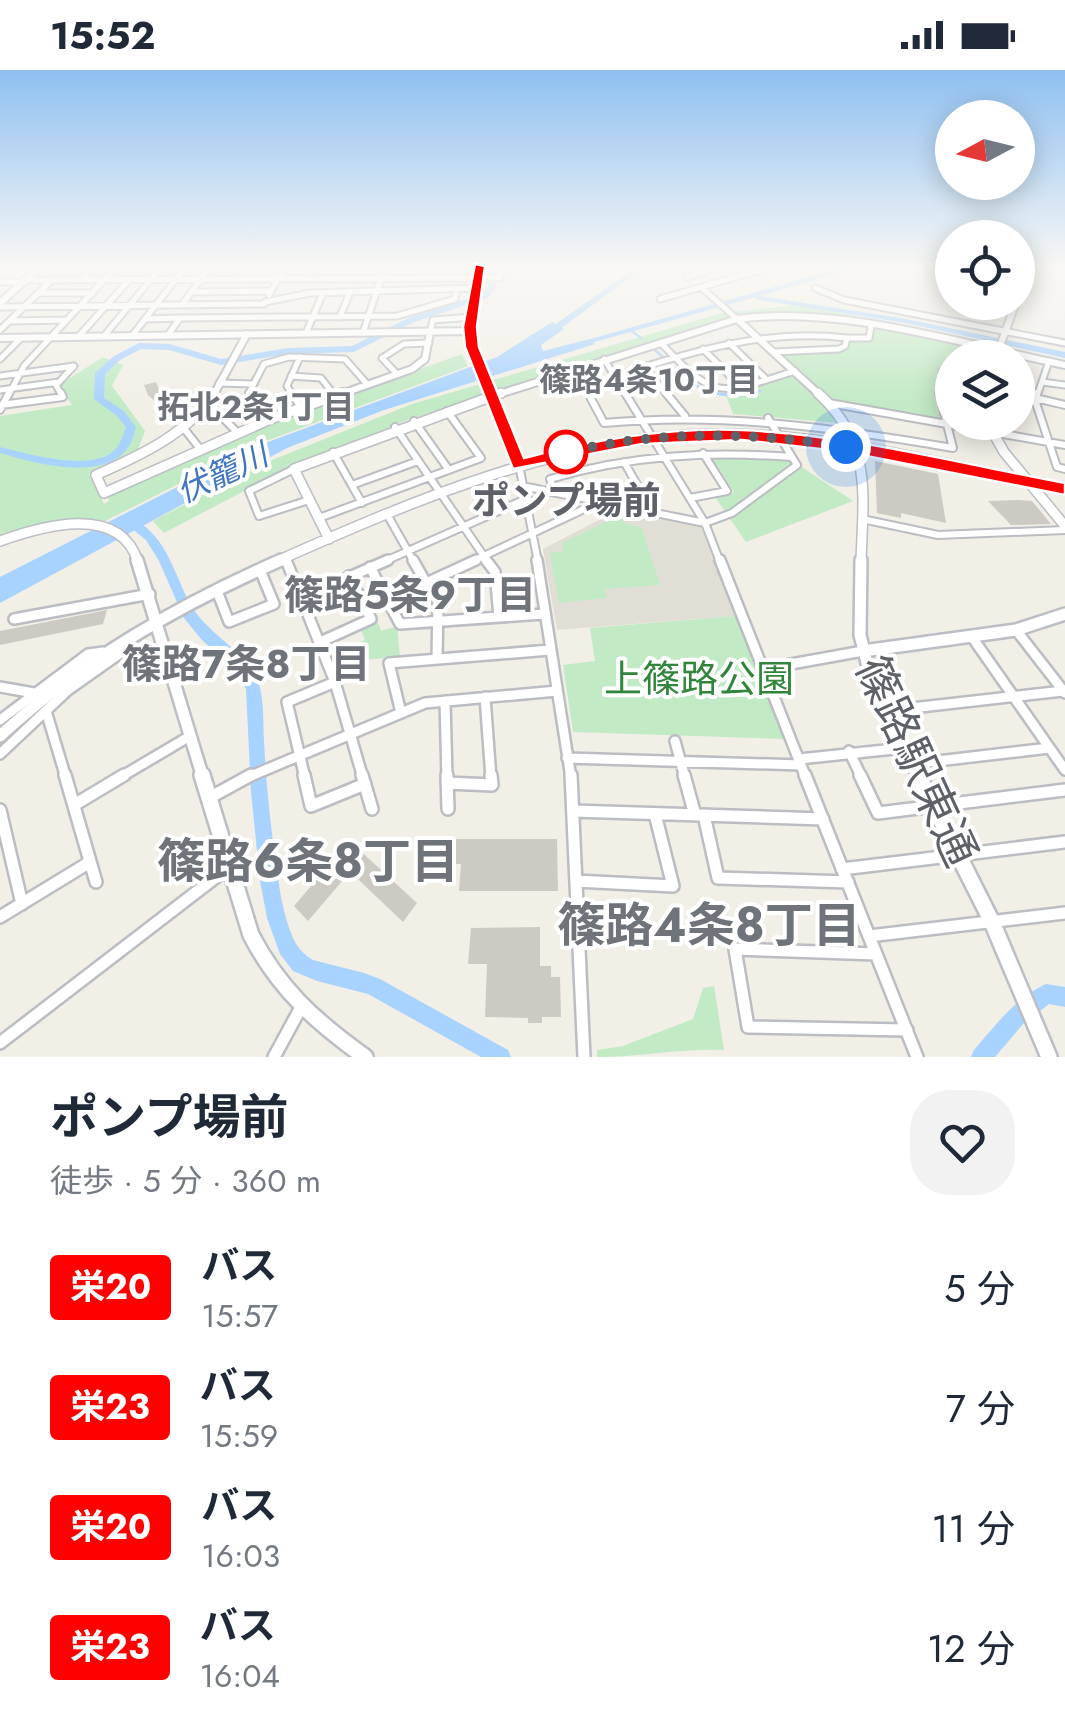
<!DOCTYPE html>
<html lang="ja">
<meta charset="utf-8">
<style>
body{margin:0;font-family:Jost,"Noto Sans JP",sans-serif;background:#f2f2f3;color:#1f2937;height:100vh;display:flex;flex-direction:column;font-size:38px;white-space:nowrap}
*{box-sizing:border-box;margin:0}
p{font-size:32px;color:#747a83}
.icon{flex:none;width:55px;height:55px;fill:none;stroke:currentColor;stroke-width:2;stroke-linecap:round;stroke-linejoin:round}
.map{position:relative;height:987px;overflow:hidden}
.details{display:flex;flex-direction:column;background:#fff;flex:1}
.details>*{flex:none}
.badge{padding:0 20px;border-radius:8px;font-size:35px;line-height:65px}
.needle{width:65px;rotate:263deg}
.controls{position:absolute;left:935px;top:30px;display:grid;gap:20px}
.controls a{display:grid;place-items:center;width:100px;height:100px;border-radius:50%;background:#fff;box-shadow:0 5px 25px #0003;font-size:50px}
.you{position:absolute;width:50px;height:50px;margin:-25px;border:8px solid #fff;border-radius:50%;background:#1a73e8;box-shadow:0 0 0 15px #1a73e833}
.map>.badge{position:absolute;translate:-50% -50%;box-shadow:0 0 0 5px #fff}
.round{display:grid;place-items:center;flex:none;width:105px;height:105px;border-radius:40px;background:#f2f2f3}
.headline{display:flex;align-items:center;justify-content:space-between;height:170px;padding:0 50px}
h1{font-size:48px;font-weight:700;line-height:75px}
ul{padding:0;list-style:none}
li{display:flex;align-items:center;gap:30px;height:120px;padding:0 50px}
li div{flex:1}
li b{display:block;font-size:38px}
li em{font-style:normal}
li .badge{min-width:110px;font-weight:700;text-align:center}
.status{display:flex;justify-content:space-between;align-items:center;height:70px;padding:0 50px;background:#fff;direction:ltr}
.status svg{height:28px;fill:currentColor}
.map>svg:first-child{display:block}
.education{fill:#e1dfd5}
.green{fill:#c2eac5}
.water{fill:#a8d2ff}
.lines{fill:none;stroke-linecap:round;stroke-linejoin:round}
.stream{stroke:#a8d2ff;stroke-width:2.5}
.river{fill:#a8d2ff;fill-rule:evenodd}
.building{fill:#cccac3}
.street-far3-casing{stroke:#bbbdc3;stroke-width:9}
.street-far2-casing{stroke:#bbbdc3;stroke-width:10}
.street-far1-casing{stroke:#bbbdc3;stroke-width:14}
.street-casing{stroke:#bbbdc3;stroke-width:16}
.secondary-far3-casing{stroke:#bcbec5;stroke-width:10}
.secondary-far2-casing{stroke:#bcbec5;stroke-width:12}
.secondary-far1-casing{stroke:#bcbec5;stroke-width:16}
.secondary-casing{stroke:#bcbec5;stroke-width:20}
.street-far3{stroke:#fff;stroke-width:5}
.street-far2{stroke:#fff;stroke-width:6}
.street-far1{stroke:#fff;stroke-width:9}
.street{stroke:#fff;stroke-width:11}
.secondary-far3{stroke:#fff;stroke-width:6}
.secondary-far2{stroke:#fff;stroke-width:9}
.secondary-far1{stroke:#fff;stroke-width:11}
.secondary{stroke:#fff;stroke-width:15}
.line{fill:#f00;stroke:#fff;stroke-width:2.5}
.walk{stroke:#5e6168;stroke-width:10;stroke-dasharray:0 18}
.stop-dot{fill:#fff;stroke:#f00;stroke-width:5}
.labels{text-anchor:middle;stroke-width:8;stroke-linejoin:round;paint-order:stroke}
.far-neighbourhood-label{font-size:32px;font-weight:bold;fill:#6f737a;stroke:#fff}
.far-water-label{font-size:32px;font-style:italic;fill:#3f75c3;stroke:#fff}
.stop-label{font-size:38px;font-weight:bold;fill:#5e6168;stroke:#fff}
.park-label{font-size:38px;fill:#30853a;stroke:#fff}
.neighbourhood-label{font-size:40px;font-weight:bold;fill:#6f737a;stroke:#fff}
.near-street-label{font-size:45px;fill:#5e6168;stroke:#fff}
.near-neighbourhood-label{font-size:48px;font-weight:bold;fill:#6f737a;stroke:#fff}
</style>
<div class="status"><b>15:52</b><svg viewBox="0 0 49 12"><path d="M0 12V9h3v3zM5 12V6h3v6zM10 12V3h3v9zM15 12V0h3v12zM26 1h20v11H26zM47 4h2v5h-2z"/></svg></div>
<div class="map">
<svg width="1065" height="987" viewBox="0 0 1065 987">
<rect width="100%" height="100%" fill="#f1efe6"/>
<path class="education" d="M 618,440 L 701,457 L 736,546 L 557,560 L 543,479 Z"/>
<path class="green" d="M 799,235 L 966,267 L 965,272 L 817,244 L 744,246 L 558,300 L 399,353 L 263,411 L 164,463 L 153,451 L 260,395 L 412,334 L 722,243 Z
M 874,259 L 967,277 L 962,287 L 952,288 L 952,302 L 939,299 L 934,324 L 940,349 L 833,331 L 781,284 L 842,280 L 850,270 L 869,270 Z
M 462,284 L 468,296 L 258,374 L 105,451 L 72,448 L 0,466 L 0,346 L 72,335 L 59,315 L 103,287 L 123,295 L 112,316 L 145,361 L 138,379 L 89,404 L 104,434 L 109,431 L 107,424 L 236,366 Z
M 789,306 L 795,307 L 840,353 L 733,344 L 724,320 Z
M 711,386 L 791,390 L 853,431 L 746,472 L 715,427 L 734,422 Z
M 621,445 L 624,453 L 642,458 L 660,515 L 605,519 L 606,528 L 559,533 L 550,483 L 563,481 L 562,473 Z
M 736,546 L 784,669 L 573,662 L 563,595 L 595,591 L 590,558 Z
M 377,550 L 381,561 L 397,556 L 400,587 L 360,590 L 353,575 L 365,570 L 360,557 Z
M 714,916 L 724,980 C 681,978 640,987 597,987 L 597,980 L 623,976 L 693,949 L 703,918 Z"/>
<path class="water" d="M 552,252 L 564,259 L 541,275 L 543,281 L 590,269 L 595,274 L 384,340 L 287,378 L 0,533 L 0,507 L 260,375 L 497,287 Z"/>
<g class="lines">
<path class="stream" d="M 630,260 L 641,268
M 655,280 L 663,287
M 667,292 C 697,322 718,331 760,321"/>
<path class="river" d="M 490,196 L 498,196 L 495,220 L 488,228 L 414,252 L 354,282 L 288,284 L 221,295 L 169,280 L 141,279 L 120,290 L 105,304 L 104,328 L 124,341 L 136,357 C 134,364 132,373 127,379 C 101,412 34,393 0,383 L 0,377 C 28,384 83,400 110,384 C 120,377 122,368 126,357 L 116,345 L 94,329 L 95,303 L 114,286 L 139,273 L 170,274 L 221,289 L 288,278 L 352,276 L 408,248 L 482,224 L 487,219 Z
M 638,196 L 646,196 L 549,267 L 543,267 L 543,263 Z
M 848,196 L 861,196 L 760,226 L 906,249 L 1065,282 L 1065,288 L 906,253 L 759,230 L 756,230 L 756,227 L 580,276 L 573,274 Z
M 127,446 C 164,461 172,497 188,530 C 205,565 249,580 260,618 C 264,634 263,654 264,671 C 266,712 270,753 276,793 C 279,818 283,845 293,868 C 297,877 304,885 313,890 L 364,903 L 380,909 L 508,980 L 511,987 L 481,987 L 368,924 L 317,911 L 293,901 L 280,884 L 267,848 L 260,810 L 251,722 L 246,619 L 236,601 L 201,569 L 184,548 L 159,491 L 146,470 L 121,450 Z
M 1046,914 L 1065,917 L 1065,937 L 1049,934 L 1023,954 L 995,987 L 971,987 L 974,980 C 995,956 1016,927 1046,914 Z"/>
</g>
<path class="building" d="M 156,312 L 163,328 L 186,344 L 173,354 L 168,352 L 169,343 L 148,325 L 144,315 Z
M 875,391 L 938,404 L 946,453 L 901,443 L 901,448 L 877,443 Z
M 1019,430 L 1032,431 L 1051,454 L 1011,455 L 988,431 Z
M 107,540 L 103,554 L 0,575 L 0,561 Z
M 455,769 L 557,769 L 558,821 L 459,821 L 461,794 L 453,794 Z
M 355,776 L 417,833 L 403,852 L 341,793 Z
M 329,795 L 343,810 L 308,851 L 294,836 Z
M 540,857 L 540,896 L 551,896 L 551,907 L 560,907 L 561,947 L 542,947 L 542,953 L 528,953 L 528,948 L 485,947 L 487,894 L 468,894 L 471,858 Z"/>
<g class="lines">
<g class="street-far3-casing">
<path id="street-far3" d="M 116,198 L 161,198
M 209,198 L 239,198
M 307,198 L 460,197
M 687,207 L 722,196
M 82,209 L 94,196
M 26,210 L 500,208 L 501,196
M 0,212 L 24,212
M 702,218 L 737,249
M 815,218 L 844,230 L 1065,273
M 192,222 L 271,221
M 40,223 L 93,223
M 269,225 L 285,196
M 660,229 L 774,196
M 265,232 L 310,223 L 476,218
M 182,235 L 210,196
M 0,237 L 264,234
M 340,247 L 350,222
M 145,249 L 180,248
M 10,251 L 66,250
M 0,260 L 53,209
M 430,262 L 433,250 L 472,247
M 306,263 L 323,223
M 363,263 L 382,205
M 168,265 L 180,248 L 397,246 L 455,229 L 457,219
M 79,266 L 129,210
M 104,266 L 162,196
M 132,266 L 186,196
M 661,273 C 717,333 720,324 795,301
M 729,273 L 766,309
M 703,279 L 739,315
M 773,282 L 839,279 L 845,276 L 847,268 L 869,268 L 871,256
M 0,289 L 21,268
M 604,289 L 627,326
M 645,297 L 668,326
M 575,298 L 590,326
M 397,304 L 382,288 L 404,274 L 429,273
M 0,306 L 74,296 L 59,312
M 291,306 L 321,308 L 335,326
M 615,306 C 692,282 765,258 847,268
M 1042,312 L 1065,315
M 219,313 L 254,314
M 0,320 L 59,312 L 56,315 L 62,326
M 1018,324 L 1025,326
M 8,326 L 24,296 L 117,196
M 252,326 L 249,323 L 264,294 L 289,287 L 345,289 L 367,314
M 293,326 L 287,316 L 300,287
M 939,326 L 942,301 L 952,304
M 1037,326 L 1049,291"/>
</g>
<g class="street-far2-casing">
<path id="street-far2" d="M 249,323 L 273,348
M 292,323 L 301,338
M 588,323 L 604,353 C 723,342 836,358 953,378 L 939,323
M 625,323 L 705,453 L 720,492
M 666,323 L 685,346
M 1037,323 L 1035,330 L 1057,397 L 1065,399
M 1018,324 L 1065,335
M 208,333 L 238,363
M 829,333 L 1065,375
M 1,335 L 63,327 L 61,323
M 0,340 L 9,323
M 414,351 L 449,400
M 182,356 L 201,380
M 395,357 L 488,492
M 333,382 L 362,433
M 624,392 L 639,418 L 634,439
M 519,395 L 538,492
M 294,399 L 249,421 L 259,446 L 309,430
M 352,415 L 418,391
M 527,417 L 705,453 L 732,443 L 797,395 L 768,348
M 555,423 L 550,409 C 630,385 709,381 792,387
M 690,428 L 727,421 L 703,383
M 388,446 L 414,492
M 319,448 L 481,388 L 447,341
M 862,449 L 938,465 L 1065,460
M 285,488 L 287,492
M 383,492 L 528,428
M 471,492 L 597,433"/>
</g>
<g class="street-far1-casing">
<path id="street-far1" d="M 286,490 L 335,612 L 363,708
M 413,490 L 426,513 L 476,490
M 486,490 L 495,502 L 499,547
M 537,490 L 571,708
M 720,490 L 806,708
M 370,497 L 400,554 L 544,544
M 426,513 L 438,531 L 437,589
M 217,521 L 229,552 L 274,534 L 260,500
M 301,528 L 388,490
M 14,549 L 150,524
M 1016,560 L 1065,623
M 972,567 L 1065,700
M 320,572 L 371,549 L 349,506
M 763,599 L 863,581
M 0,617 L 34,623
M 485,627 L 491,708
M 445,631 L 447,708
M 46,641 L 66,708
M 885,641 L 1063,621
M 401,643 L 389,593 L 550,580
M 0,650 L 88,584 L 103,582
M 675,671 L 685,708
M 849,681 L 862,708
M 0,684 L 68,620 L 126,579 L 130,571
M 567,688 L 801,695
M 799,689 L 904,678
M 912,694 L 1049,678
M 119,708 L 190,666
M 246,708 L 425,633 L 557,621
M 305,708 L 287,632 L 335,612"/>
</g>
<g class="street-casing">
<path id="street" d="M 65,705 L 96,812
M 304,705 L 311,736 L 365,714
M 362,705 L 372,739
M 447,705 L 448,739
M 571,705 L 584,987
M 684,705 L 695,745
M 805,705 L 917,987
M 860,705 L 878,743 L 1065,720
M 447,713 L 492,715 L 491,705
M 209,728 L 251,705
M 74,735 L 124,705
M 0,740 L 22,834
M 573,741 L 823,749
M 704,745 L 718,808 L 848,812
M 842,799 L 1065,772
M 576,811 L 673,816 L 655,744
M 0,847 L 90,792
M 869,866 L 1065,843
M 876,884 L 735,879 L 748,957 L 907,960
M 0,973 L 229,797
M 274,987 L 299,941"/>
</g>
<g class="secondary-far3-casing">
<path id="secondary-far3" d="M 479,196 C 470,259 468,266 491,326
M 0,197 L 39,197
M 0,233 L 41,196
M 0,268 L 470,261
M 996,287 L 1016,232
M 213,326 L 247,264
M 336,326 L 412,299 L 425,289 L 430,262
M 493,326 L 737,249
M 821,326 L 737,249 C 840,235 963,274 1065,295"/>
</g>
<g class="secondary-far2-casing">
<path id="secondary-far2" d="M 214,323 C 188,364 139,386 96,405 L 104,423 L 273,348 L 343,323
M 490,323 L 519,395
M 818,323 C 873,373 863,425 861,492
M 987,352 L 1004,382 L 1065,456
M 329,469 L 294,399 L 501,323
M 0,471 C 42,456 120,433 138,492
M 275,492 C 409,432 564,366 712,364 C 830,362 949,396 1065,419"/>
</g>
<g class="secondary-far1-casing">
<path id="secondary-far1" d="M 137,490 L 203,708
M 861,490 L 860,565 L 873,617 L 919,708
M 863,581 L 1016,560 L 1065,544
M 0,666 C 84,589 177,536 281,490"/>
</g>
<g class="secondary-casing">
<path id="secondary" d="M 202,705 L 251,865 C 279,919 316,952 365,987
M 918,705 L 992,852 L 1049,987"/>
</g>
<use href="#street-far3" class="street-far3"/>
<use href="#street-far2" class="street-far2"/>
<use href="#street-far1" class="street-far1"/>
<use href="#street" class="street"/>
<use href="#secondary-far3" class="secondary-far3"/>
<use href="#secondary-far2" class="secondary-far2"/>
<use href="#secondary-far1" class="secondary-far1"/>
<use href="#secondary" class="secondary"/>
</g>
<linearGradient id="sky" x2="0" y2="1"><stop stop-color="#8ec0f1"/><stop offset="0.59" stop-color="#f9f8f4"/><stop offset="1" stop-color="#f9f8f4" stop-opacity="0"/></linearGradient>
<rect width="1065" height="335" fill="url(#sky)"/>
<path class="line" d="M 475,194 L 485,196 L 477,257 L 479,277 L 524,388 C 596,369 668,357 742,360 C 851,365 959,393 1065,413 L 1065,425 L 846,382 L 742,370 L 642,374 L 513,399 L 465,277 L 463,257 Z"/>
<g class="lines">
<path class="walk" d="M 566,382 L 553,386 C 649,360 748,361 846,377"/>
</g>
<circle class="stop-dot" cx="566" cy="382" r="20"/>
<g class="labels">
<g class="far-neighbourhood-label">
<text x="649" y="321">篠路4条10丁目</text>
<text x="256" y="348">拓北2条1丁目</text>
</g>
<g class="far-water-label">
<text transform="translate(222 403) rotate(-25)" y="11">伏籠川</text>
</g>
<g class="stop-label">
<text x="566" y="444">ポンプ場前</text>
</g>
<g class="park-label">
<text x="699" y="622">上篠路公園</text>
</g>
<g class="neighbourhood-label">
<text x="410" y="539">篠路5条9丁目</text>
<text x="246" y="608">篠路7条8丁目</text>
</g>
<g class="near-street-label">
<text transform="translate(917 691) rotate(65)" y="16">篠路駅東通</text>
</g>
<g class="near-neighbourhood-label">
<text x="308" y="808">篠路6条8丁目</text>
<text x="709" y="872">篠路4条8丁目</text>
</g>
</g>
</svg>
<div class="controls">
<a><svg class="needle" viewBox="-14 -14 28 28"><path d="M0-13l5 13h-10z" fill="#e53935"/><path d="M0 13l5-13h-10z" fill="#747a83"/></svg></a>
<a><svg class="icon" aria-label="locate" viewBox="0 0 24 24"><circle cx="12" cy="12" r="6"/><path d="M12 2v4M12 18v4M2 12h4M18 12h4"/></svg></a>
<a><svg class="icon" aria-label="layers" viewBox="0 0 24 24"><path d="M12 4l9 5-9 5-9-5zM3 14l9 5 9-5"/></svg></a>
</div>
<div class="you" style="left:846px;top:377px"></div>
</div>
<section class="details">
<div class="headline"><div><h1>ポンプ場前</h1><p>徒歩 · 5 分 · 360 m</p></div><a class="round"><svg class="icon" aria-label="heart" viewBox="0 0 24 24"><path d="M12 20l-8-8c-3-5 5-10 8-4 3-6 11-1 8 4z"/></svg></a></div>
<ul>
<li><span class="badge" style="background:#f00;color:#fff">栄20</span><div><b>バス</b><p>15:57</p></div><em>5 分</em></li>
<li><span class="badge" style="background:#f00;color:#fff">栄23</span><div><b>バス</b><p>15:59</p></div><em>7 分</em></li>
<li><span class="badge" style="background:#f00;color:#fff">栄20</span><div><b>バス</b><p>16:03</p></div><em>11 分</em></li>
<li><span class="badge" style="background:#f00;color:#fff">栄23</span><div><b>バス</b><p>16:04</p></div><em>12 分</em></li>
</ul>
</section>
